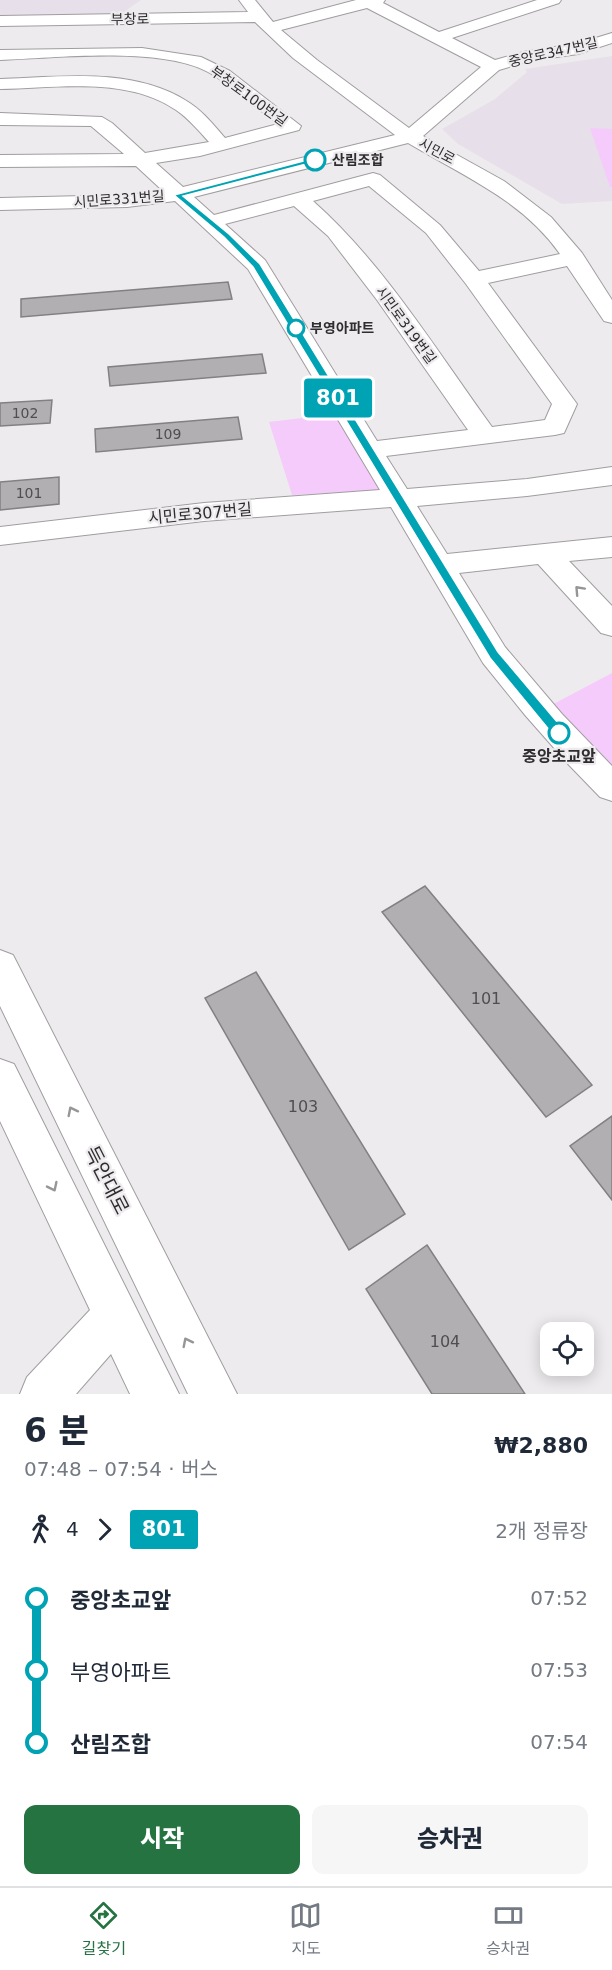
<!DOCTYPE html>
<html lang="ko">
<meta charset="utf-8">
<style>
body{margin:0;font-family:"DejaVu Sans","Noto Sans KR",sans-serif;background:#f6f6f7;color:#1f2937;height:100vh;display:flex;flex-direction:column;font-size:22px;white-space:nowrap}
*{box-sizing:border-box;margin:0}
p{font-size:20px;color:#747a83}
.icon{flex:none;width:33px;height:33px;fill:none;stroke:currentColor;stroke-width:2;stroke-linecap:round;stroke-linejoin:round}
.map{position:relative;height:1394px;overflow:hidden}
.sheet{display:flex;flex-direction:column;background:#fff;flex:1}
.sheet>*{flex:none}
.badge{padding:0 12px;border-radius:4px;font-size:21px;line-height:39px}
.fabs{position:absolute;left:540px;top:1322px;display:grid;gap:12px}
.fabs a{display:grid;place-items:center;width:54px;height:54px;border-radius:12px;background:#fff;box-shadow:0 3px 15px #0003;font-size:30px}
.map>.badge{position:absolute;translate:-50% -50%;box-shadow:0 0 0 3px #fff}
.legs{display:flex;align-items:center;gap:9px;height:66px;padding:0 24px;font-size:20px}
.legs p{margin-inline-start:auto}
.summary{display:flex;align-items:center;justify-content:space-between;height:102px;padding:0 24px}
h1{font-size:33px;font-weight:800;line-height:45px}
.primary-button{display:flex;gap:12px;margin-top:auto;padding:12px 24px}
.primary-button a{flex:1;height:69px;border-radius:12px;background:#267342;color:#fff;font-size:24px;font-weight:800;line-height:69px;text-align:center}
.primary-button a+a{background:#f6f6f7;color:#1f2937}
ul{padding:0 24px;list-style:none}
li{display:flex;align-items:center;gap:21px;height:72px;font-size:22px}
li i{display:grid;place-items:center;width:9px;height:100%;margin:0 8px;background:currentColor}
li i::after{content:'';width:15px;height:15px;margin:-8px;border:4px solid;border-radius:50%;background:#fff}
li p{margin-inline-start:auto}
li:first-child i{background:linear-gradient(#0000 50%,currentColor 0)}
li:last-child i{background:linear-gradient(currentColor 50%,#0000 0)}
.tab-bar{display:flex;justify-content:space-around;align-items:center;height:84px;border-top:2px solid #e0e1e3;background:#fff;font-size:16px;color:#747a83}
.tab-bar a{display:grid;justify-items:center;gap:3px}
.tab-bar .selected{color:#267342}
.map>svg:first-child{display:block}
.built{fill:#e7dfe9}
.green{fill:#f5cbfb}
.building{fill:#b2afb2;stroke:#828082;stroke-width:1.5}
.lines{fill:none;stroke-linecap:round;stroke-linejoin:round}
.minor-casing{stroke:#a09da0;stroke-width:2}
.minor{fill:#fff;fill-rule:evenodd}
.oneway{stroke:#979697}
.line-1{fill:#00a3b4;stroke:#fff;stroke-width:1.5}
.stop-1-dot{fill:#fff;stroke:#00a3b4;stroke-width:3}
.labels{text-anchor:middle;stroke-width:4.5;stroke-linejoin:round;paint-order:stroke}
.far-street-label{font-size:14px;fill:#2f2e2f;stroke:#eeebee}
.far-stop-label{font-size:14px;font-weight:bold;fill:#2f2e2f;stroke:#eeebee;text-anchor:start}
.number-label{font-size:14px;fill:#504e50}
.street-label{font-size:16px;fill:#2f2e2f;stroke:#eeebee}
.stop-label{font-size:16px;font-weight:bold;fill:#2f2e2f;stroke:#eeebee}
.near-number-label{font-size:16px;fill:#504e50}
.near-street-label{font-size:20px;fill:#2f2e2f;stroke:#eeebee}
</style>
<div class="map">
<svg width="612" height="1394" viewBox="0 0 612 1394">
<rect width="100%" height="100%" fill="#eeebee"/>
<path class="built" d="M 0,0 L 141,0 L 118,16 L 0,18 Z
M 612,56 L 612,201 L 562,204 L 458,144 L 442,129 L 495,99 L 527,72 L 525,69 Z"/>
<path class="green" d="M 590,128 L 612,129 L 612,187 L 610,187 Z
M 335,414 L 380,490 L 292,495 L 269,422 Z
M 612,673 L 612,775 L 544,709 Z"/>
<path class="building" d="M 228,282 L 232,299 L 21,317 L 21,299 Z
M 262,354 L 266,373 L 110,386 L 108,367 Z
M 52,400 L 50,423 L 0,426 L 0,403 Z
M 238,417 L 242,439 L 96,452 L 95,429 Z
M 59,477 L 59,504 L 0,510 L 0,482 Z
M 425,886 L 592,1085 L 546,1117 L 382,912 Z
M 256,972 L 405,1214 L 349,1250 L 205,998 Z
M 612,1116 L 612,1200 L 570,1146 Z
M 427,1245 L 525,1394 L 432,1394 L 366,1289 Z"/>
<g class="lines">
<g class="minor-casing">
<path id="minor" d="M 239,0 L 255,0 L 273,22 L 356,0 L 385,0 L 383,3 L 439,32 L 537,0 L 561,0 L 559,3 L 452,38 L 495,60 L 527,51 L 576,44 L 612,33 L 612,43 L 578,54 L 529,61 L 499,70 L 423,136 L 504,181 L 551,217 L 582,253 L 612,300 L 612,323 L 604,321 L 567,266 L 488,283 L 577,404 L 564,433 L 555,435 L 386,456 L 407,489 L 527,479 L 612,467 L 612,485 L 527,496 L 417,506 L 447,554 L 612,537 L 612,557 L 569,561 L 612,606 L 612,636 L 601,633 L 538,564 L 459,573 L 505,647 L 562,714 L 612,766 L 612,801 L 600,797 L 569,765 L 525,715 L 483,663 L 391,507 L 204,521 L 0,545 L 0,527 L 204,503 L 380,490 L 248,269 L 175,201 L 127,207 L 0,210 L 0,198 L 127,195 L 163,191 L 136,166 L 0,167 L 0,155 L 124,154 L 91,126 L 0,125 L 0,113 L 102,117 L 112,123 L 145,153 L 209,142 C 199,131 188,118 176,110 C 127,76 56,88 0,89 L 0,79 C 61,77 130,67 185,100 C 201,109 213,124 225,138 L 278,124 C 255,107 233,86 208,72 C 160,46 55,58 0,60 L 0,50 L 142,48 L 201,57 L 230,71 L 301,126 L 299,130 L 200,156 L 156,163 L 183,187 L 395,135 L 293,58 L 255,22 L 0,26 L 0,16 L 248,12 ZM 367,8 L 481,67 L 409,128 L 317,60 L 281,30 ZM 408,143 C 463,176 522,200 560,254 L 479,271 L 440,225 L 380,175 L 373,173 L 214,215 L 194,197 ZM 369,186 L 426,233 L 466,284 L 552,404 L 545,420 L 492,427 C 436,350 384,264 313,201 ZM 294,206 L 328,236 L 377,300 L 468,430 L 377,441 L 265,260 L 225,224 Z
M 0,950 L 13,955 L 237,1394 L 188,1394 L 0,1006 Z
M 0,1059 L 14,1064 L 179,1394 L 130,1394 L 111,1354 L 76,1394 L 20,1394 L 27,1377 L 90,1310 L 0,1121 Z"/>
</g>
<use href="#minor" class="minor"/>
</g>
<defs><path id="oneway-chevron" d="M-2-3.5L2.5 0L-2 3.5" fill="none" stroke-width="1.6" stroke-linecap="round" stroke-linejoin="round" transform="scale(1.5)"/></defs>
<g class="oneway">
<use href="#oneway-chevron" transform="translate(579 590) rotate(-133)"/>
<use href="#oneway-chevron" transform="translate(72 1111) rotate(-117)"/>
<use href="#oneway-chevron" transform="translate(53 1187) rotate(64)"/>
<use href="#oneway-chevron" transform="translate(187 1342) rotate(-117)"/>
</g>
<path class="line-1" d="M 315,158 L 318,161 L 183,196 L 229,234 L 260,264 L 498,652 L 564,730 L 564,737 L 555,737 L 490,658 L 253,267 L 224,237 L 174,195 Z"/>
<g class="stop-1-dot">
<circle cx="315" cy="160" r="10"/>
<circle cx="296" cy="328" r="8"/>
<circle cx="559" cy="733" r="10"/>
</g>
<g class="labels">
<g class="far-street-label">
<text transform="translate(130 19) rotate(-1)" y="5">부창로</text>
<text transform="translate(553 52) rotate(-13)" y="5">중앙로347번길</text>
<text transform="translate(249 96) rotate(36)" y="5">부창로100번길</text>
<text transform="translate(437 151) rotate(28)" y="5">시민로</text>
<text transform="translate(119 199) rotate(-4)" y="5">시민로331번길</text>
<text transform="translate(406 325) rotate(54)" y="5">시민로319번길</text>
</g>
<g class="far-stop-label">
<text x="332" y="165">산림조합</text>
<text x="310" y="333">부영아파트</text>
</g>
<g class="number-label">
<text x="25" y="418">102</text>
<text x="168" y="439">109</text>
<text x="29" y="498">101</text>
</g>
<g class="street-label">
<text transform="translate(200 513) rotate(-5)" y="6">시민로307번길</text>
</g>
<g class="stop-label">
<text x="559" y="762">중앙초교앞</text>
</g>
<g class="near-number-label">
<text x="486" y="1004">101</text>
<text x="303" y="1112">103</text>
<text x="445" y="1347">104</text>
</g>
<g class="near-street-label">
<text transform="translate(107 1180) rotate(63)" y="7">득안대로</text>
</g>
</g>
</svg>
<div class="fabs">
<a><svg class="icon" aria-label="locate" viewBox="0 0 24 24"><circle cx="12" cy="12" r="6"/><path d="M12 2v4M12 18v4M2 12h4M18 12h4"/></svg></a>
</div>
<b class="badge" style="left:338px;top:398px;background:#00a3b4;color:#fff">801</b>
</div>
<section class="sheet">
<div class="summary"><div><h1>6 분</h1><p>07:48 – 07:54 · 버스</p></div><b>₩2,880</b></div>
<div class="legs"><svg class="icon" aria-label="walk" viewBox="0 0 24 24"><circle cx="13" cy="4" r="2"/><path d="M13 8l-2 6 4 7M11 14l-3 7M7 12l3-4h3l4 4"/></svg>4<svg class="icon" aria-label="forward" viewBox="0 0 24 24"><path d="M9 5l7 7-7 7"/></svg><b class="badge" style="background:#00a3b4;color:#fff">801</b><p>2개 정류장</p></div>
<ul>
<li><i style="color:#00a3b4"></i><b>중앙초교앞</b><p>07:52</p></li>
<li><i style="color:#00a3b4"></i><span>부영아파트</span><p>07:53</p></li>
<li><i style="color:#00a3b4"></i><b>산림조합</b><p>07:54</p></li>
</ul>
<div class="primary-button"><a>시작</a><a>승차권</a></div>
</section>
<nav class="tab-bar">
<a class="selected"><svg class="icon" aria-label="directions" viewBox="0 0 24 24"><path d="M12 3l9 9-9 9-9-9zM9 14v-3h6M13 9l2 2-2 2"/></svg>길찾기</a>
<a><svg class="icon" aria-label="map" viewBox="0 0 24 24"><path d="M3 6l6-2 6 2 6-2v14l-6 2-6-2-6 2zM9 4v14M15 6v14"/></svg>지도</a>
<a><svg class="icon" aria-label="tickets" viewBox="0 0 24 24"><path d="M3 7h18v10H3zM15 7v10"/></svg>승차권</a>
</nav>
